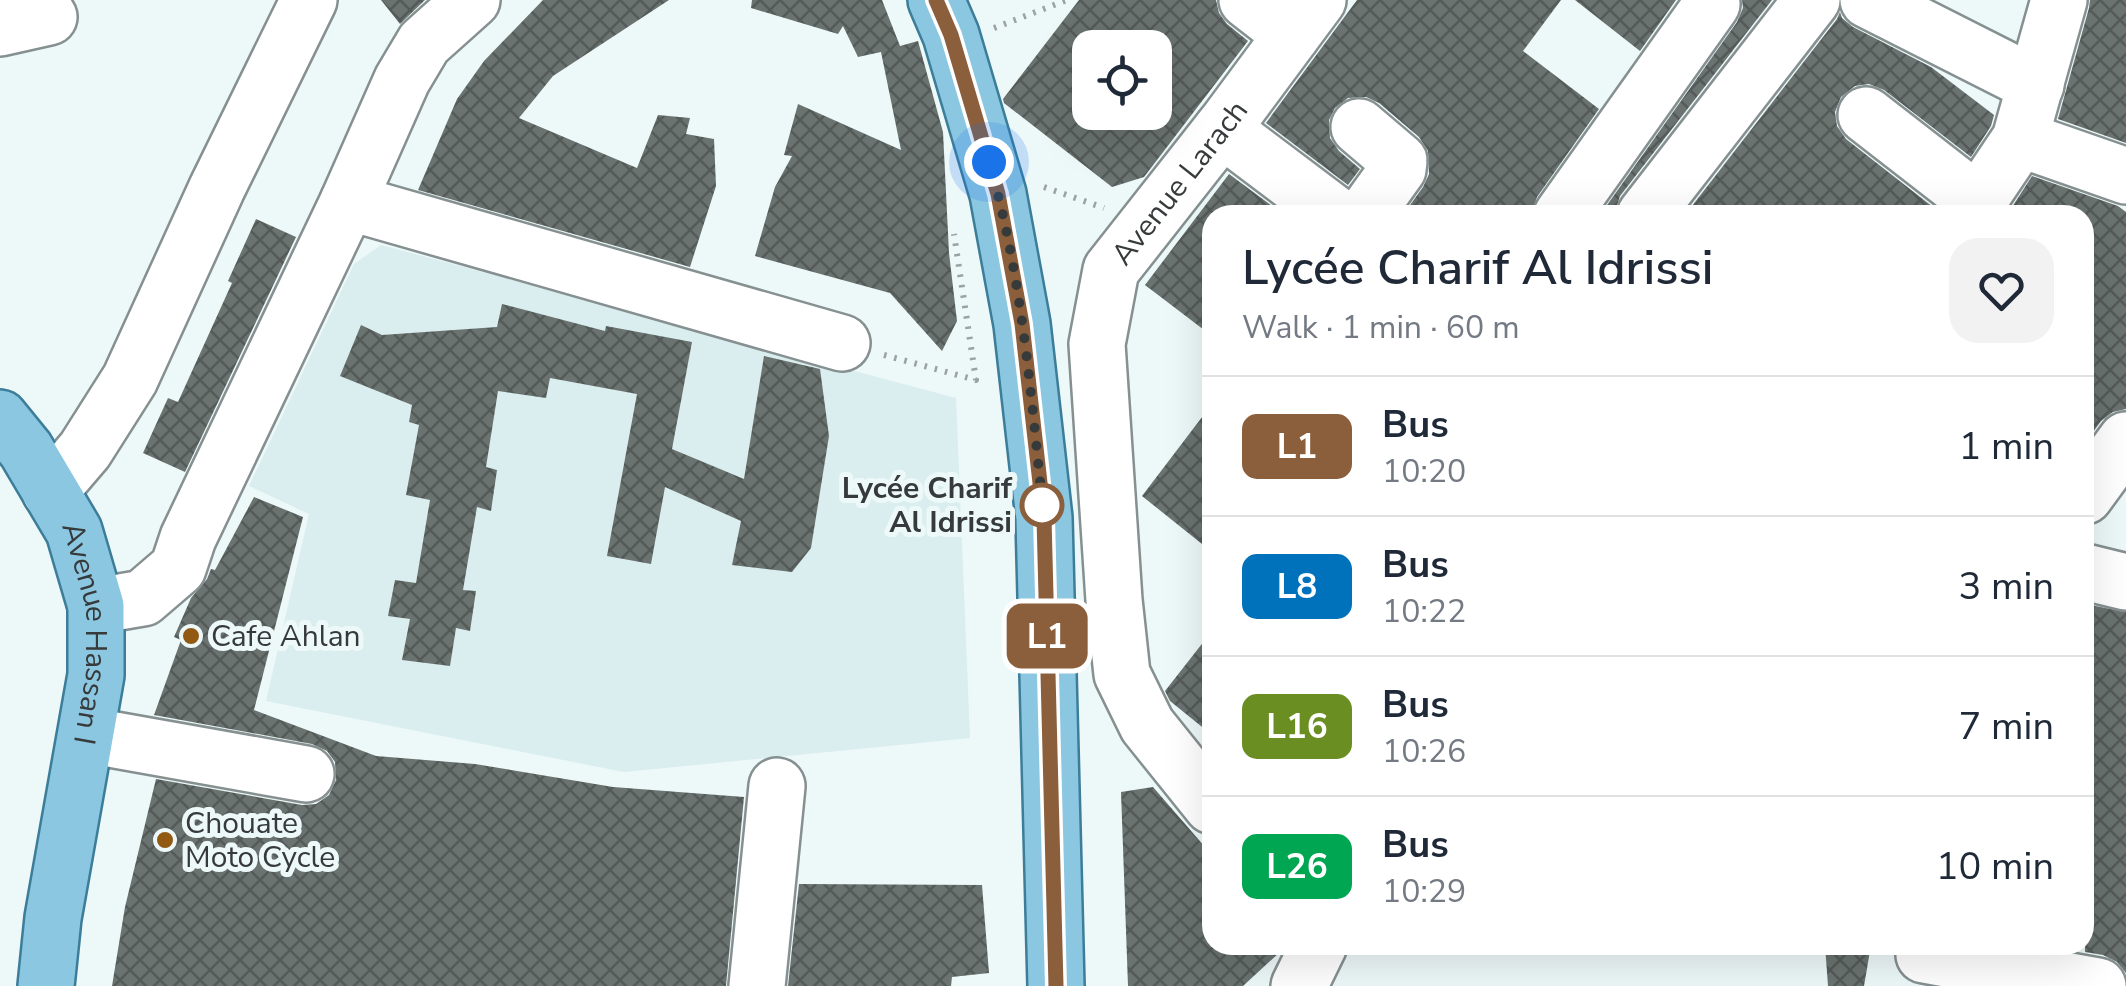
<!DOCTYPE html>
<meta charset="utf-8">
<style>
body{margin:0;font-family:"Nunito Sans",sans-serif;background:#f2f2f3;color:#1f2937;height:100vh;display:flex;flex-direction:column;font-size:38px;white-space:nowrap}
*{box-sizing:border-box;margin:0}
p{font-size:32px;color:#747a83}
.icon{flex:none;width:55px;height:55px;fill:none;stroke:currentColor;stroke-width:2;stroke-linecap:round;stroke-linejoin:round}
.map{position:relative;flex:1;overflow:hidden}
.drawer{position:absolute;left:1202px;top:205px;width:892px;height:750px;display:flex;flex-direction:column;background:#fff;border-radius:30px;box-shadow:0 10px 40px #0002}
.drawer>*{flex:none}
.badge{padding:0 20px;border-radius:15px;font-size:35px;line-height:65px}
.buttons{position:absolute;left:1072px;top:30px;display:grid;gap:20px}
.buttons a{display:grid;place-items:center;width:100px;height:100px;border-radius:20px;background:#fff;box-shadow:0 10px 40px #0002;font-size:50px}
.you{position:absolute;width:50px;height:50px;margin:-25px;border:8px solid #fff;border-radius:50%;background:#1a73e8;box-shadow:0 0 0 15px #1a73e833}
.map>.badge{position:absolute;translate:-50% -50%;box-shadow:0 0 0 5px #fff}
.round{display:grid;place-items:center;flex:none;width:105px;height:105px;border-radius:30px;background:#f2f2f3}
.overview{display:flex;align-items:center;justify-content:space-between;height:170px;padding:0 40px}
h1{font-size:48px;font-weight:600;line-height:75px}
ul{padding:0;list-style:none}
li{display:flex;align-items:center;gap:30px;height:140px;padding:0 40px;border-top:2px solid #e0e1e3}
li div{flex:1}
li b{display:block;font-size:38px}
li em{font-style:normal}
li .badge{min-width:110px;font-weight:700;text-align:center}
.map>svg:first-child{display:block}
.built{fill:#daedef}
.building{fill:url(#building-cross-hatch);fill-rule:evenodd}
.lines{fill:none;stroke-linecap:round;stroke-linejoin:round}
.minor-casing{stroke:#869091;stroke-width:60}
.major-casing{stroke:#3c7d9a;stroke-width:60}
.path{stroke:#9ba2a3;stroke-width:6;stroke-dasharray:2.5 8;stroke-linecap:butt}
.minor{stroke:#fff;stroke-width:55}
.major{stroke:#8cc7e2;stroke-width:55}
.line-casing{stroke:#fff;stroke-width:22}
.line{stroke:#8b5e3c;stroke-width:15}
.walk{stroke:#363a3a;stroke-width:10;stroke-dasharray:0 18}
.stop-dot{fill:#fff;stroke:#8b5e3c;stroke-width:5}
.poi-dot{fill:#925913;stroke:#edf8f9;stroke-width:4}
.labels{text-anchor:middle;stroke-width:10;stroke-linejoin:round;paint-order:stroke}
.street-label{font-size:30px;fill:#363a3a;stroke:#edf8f9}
.stop-label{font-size:30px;font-weight:bold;fill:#363a3a;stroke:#edf8f9;text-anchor:end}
.poi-label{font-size:30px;fill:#363a3a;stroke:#edf8f9;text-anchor:start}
</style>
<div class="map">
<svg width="2126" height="986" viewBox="0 0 2126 986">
<defs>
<pattern id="building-cross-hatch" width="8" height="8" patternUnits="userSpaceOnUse" patternTransform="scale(2.5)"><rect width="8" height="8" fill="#6a7370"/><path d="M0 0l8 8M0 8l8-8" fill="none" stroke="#545a58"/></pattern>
</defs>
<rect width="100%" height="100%" fill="#edf8f9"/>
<path class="built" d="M 381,245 L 956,398 L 970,738 L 624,772 L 266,701 L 309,514 L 249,486 L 354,264 Z"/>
<path class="building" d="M 381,0 L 425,0 L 400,24 Z
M 543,0 L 669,0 L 553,76 L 519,118 L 637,168 L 658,115 L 690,118 L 686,134 L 714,139 L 716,186 L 690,267 L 418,190 L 457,99 L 484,61 Z
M 752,0 L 882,0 L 900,46 L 918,41 L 943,132 L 949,253 L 957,321 L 942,351 L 890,293 L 755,256 L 775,187 L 792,156 L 784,155 L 798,104 L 901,150 L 881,52 L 858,57 L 843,26 L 838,34 L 751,8 Z
M 1079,0 L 1216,0 L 1219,13 L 1227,24 L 1248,41 L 1144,177 L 1112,187 L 1004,103 L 1003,99 ZM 1090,48 L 1155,48 L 1155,112 L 1090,112 Z
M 1357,0 L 1561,0 L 1523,51 L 1599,109 L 1537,197 L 1531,215 L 1403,215 L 1423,187 L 1429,174 L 1428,151 L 1419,137 L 1379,103 L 1366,97 L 1348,98 L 1335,108 L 1329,120 L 1330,138 L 1339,151 L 1360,169 L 1348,185 L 1266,123 Z
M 1575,0 L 1676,0 L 1640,51 Z
M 1742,0 L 1772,0 L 1620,196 L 1614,215 L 1600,215 L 1737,22 L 1743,8 Z
M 2126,0 L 2126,143 L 2058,119 L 2089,8 L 2090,0 Z
M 1840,12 L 1842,18 L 1853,27 L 1931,67 L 1994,115 L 1991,126 L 1971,157 L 1884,90 L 1869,84 L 1855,86 L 1841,97 L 1835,112 L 1837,126 L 1846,139 L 1938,211 L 1938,215 L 1685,215 L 1837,19 Z
M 1229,174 L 1284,215 L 1212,215 L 1212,336 L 1145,285 Z
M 2032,176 L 2118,206 L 2126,212 L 2126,409 L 2113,412 L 2101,421 L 2085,443 L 2085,215 L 2007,215 Z
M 256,219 L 296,237 L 185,472 L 143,453 L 168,398 L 178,402 L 232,283 L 228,281 Z
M 502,304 L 605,331 L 606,326 L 692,342 L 672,449 L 744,479 L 764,356 L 820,369 L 829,436 L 811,548 L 792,572 L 732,565 L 741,521 L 665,487 L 651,564 L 607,556 L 637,394 L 550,378 L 546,398 L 498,391 L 486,467 L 497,470 L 491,511 L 477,507 L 463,590 L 476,591 L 470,631 L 456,628 L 450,666 L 402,660 L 410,619 L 388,616 L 395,580 L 416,583 L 430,500 L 406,495 L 419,425 L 409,422 L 412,405 L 340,376 L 361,325 L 382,335 L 497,327 Z
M 1212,404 L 1212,552 L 1142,496 Z
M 254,497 L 303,517 L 254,710 L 376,756 L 475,764 L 613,787 L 744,797 L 726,986 L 112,986 L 125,907 L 156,779 L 302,805 L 316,804 L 329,795 L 336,780 L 335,762 L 327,751 L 312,744 L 154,715 L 181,640 L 174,637 L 191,598 L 207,579 L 211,569 L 215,570 Z
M 2085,604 L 2126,612 L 2126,973 L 2117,962 L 2103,955 L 2085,952 Z
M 1212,631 L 1212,735 L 1170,701 L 1165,691 Z
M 1153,787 L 1212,855 L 1212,945 L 1284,945 L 1281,951 L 1243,986 L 1128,986 L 1121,792 Z
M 799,884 L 982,885 L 989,973 L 952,977 L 951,986 L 788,986 Z
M 1825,945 L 1871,945 L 1864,986 L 1828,986 Z"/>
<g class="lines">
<g class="minor-casing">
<g id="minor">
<path d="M 1247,0 L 1292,35"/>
<path d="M 1868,0 L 2036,85"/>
<path d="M 0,28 L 49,17"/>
<path d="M 1866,115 L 1978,202"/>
<path d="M 1359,127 L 1399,161 L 1398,169 L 1370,208 L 1368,215"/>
<path d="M 1222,129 L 1336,215"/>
<path d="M 2020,139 L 2126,176"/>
<path d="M 348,202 L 842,343"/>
<path d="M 1562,215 L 1712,4"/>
<path d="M 1645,215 L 1812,0"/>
<path d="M 1969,215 L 2020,139 L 2059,0"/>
<path d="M 50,491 L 85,450 L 130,379 L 217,188 L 309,0"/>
<path d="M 2085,496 L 2126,440"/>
<path d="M 2085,572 L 2126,582"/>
<path d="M 96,606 L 143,598 L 178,568 L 188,538 L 348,202 L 402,80 L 424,43 L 472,0"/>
<path d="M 87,735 L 306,774"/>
<path id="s1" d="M 1212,806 L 1147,725 L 1122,674 L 1114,600 L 1097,344 L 1111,270 L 1229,120 L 1318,0"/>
<path d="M 1924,955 L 2098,986"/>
<path d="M 757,986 L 777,786"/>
<path d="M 1299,986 L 1319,945"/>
</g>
</g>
<g class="major-casing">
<g id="major">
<path d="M 936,0 L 951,35 L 998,194 L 1022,324 L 1044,518 L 1056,986"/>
<path id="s2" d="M 0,418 L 26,450 L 74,531 L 96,606 L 96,675 L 53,918 L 46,986"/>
</g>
</g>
<path class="path" d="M 994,28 L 1067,0
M 1044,187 L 1104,208
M 884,355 L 976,380 L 954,234"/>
<use href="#minor" class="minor"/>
<use href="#major" class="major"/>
</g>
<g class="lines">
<g class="line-casing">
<path id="line" d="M 936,0 L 951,35 L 998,194 L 1022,324 L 1044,518 L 1056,986"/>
</g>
<use href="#line" class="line"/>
<path class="walk" d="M 989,162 C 1023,277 1031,400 1044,518 L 1042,505"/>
</g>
<circle class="stop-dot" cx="1042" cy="505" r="20"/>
<g class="poi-dot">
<circle cx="191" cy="636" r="10"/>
<circle cx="165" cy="840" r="10"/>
</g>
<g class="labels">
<g class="street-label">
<text dy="10" stroke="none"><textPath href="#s1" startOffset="678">Avenue Larach</textPath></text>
<text dy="10" stroke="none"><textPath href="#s2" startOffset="240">Avenue Hassan I</textPath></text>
</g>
<g class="stop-label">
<text x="1012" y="498">Lycée Charif<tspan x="1012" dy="34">Al Idrissi</tspan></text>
</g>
<g class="poi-label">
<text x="211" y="646">Cafe Ahlan</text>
<text x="185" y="833">Chouate<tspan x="185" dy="34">Moto Cycle</tspan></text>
</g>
</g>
</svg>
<div class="buttons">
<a><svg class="icon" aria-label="locate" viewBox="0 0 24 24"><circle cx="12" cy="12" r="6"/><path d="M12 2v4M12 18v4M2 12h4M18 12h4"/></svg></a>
</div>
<div class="you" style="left:989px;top:162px"></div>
<b class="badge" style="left:1047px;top:636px;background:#8b5e3c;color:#fff">L1</b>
<section class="drawer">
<div class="overview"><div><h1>Lycée Charif Al Idrissi</h1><p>Walk · 1 min · 60 m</p></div><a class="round"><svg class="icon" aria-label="heart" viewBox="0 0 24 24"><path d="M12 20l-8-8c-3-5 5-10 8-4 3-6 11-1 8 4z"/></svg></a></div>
<ul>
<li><span class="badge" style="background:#8b5e3c;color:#fff">L1</span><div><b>Bus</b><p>10:20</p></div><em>1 min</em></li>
<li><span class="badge" style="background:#0072bc;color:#fff">L8</span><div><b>Bus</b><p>10:22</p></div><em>3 min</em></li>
<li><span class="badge" style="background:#6b8e23;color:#fff">L16</span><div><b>Bus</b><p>10:26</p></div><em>7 min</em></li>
<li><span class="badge" style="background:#00a651;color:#fff">L26</span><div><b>Bus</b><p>10:29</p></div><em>10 min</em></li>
</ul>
</section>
</div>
